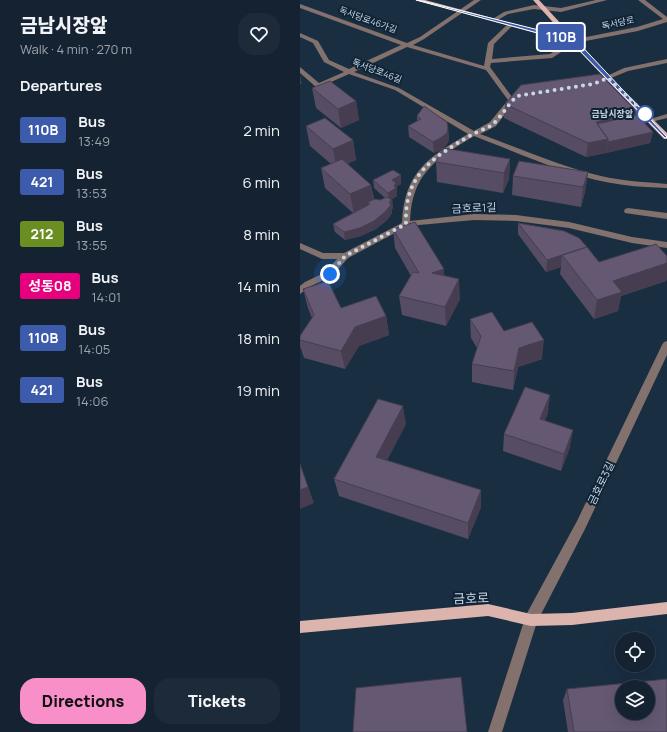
<!DOCTYPE html>
<meta charset="utf-8">
<style>
body{margin:0;font-family:Manrope,"Noto Sans KR",sans-serif;background:#1d2a3a;color:#f1f3f6;height:100vh;display:flex;flex-direction:column;font-size:15px;white-space:nowrap}
*{box-sizing:border-box;margin:0}
p{font-size:13px;color:#9da4ac}
.icon{flex:none;width:22px;height:22px;fill:none;stroke:currentColor;stroke-width:2;stroke-linecap:round;stroke-linejoin:round}
.map{position:relative;flex:1;overflow:hidden}
.sheet{display:flex;flex-direction:column;background:#142232;width:300px}
.sheet>*{flex:none}
.badge{padding:0 8px;border-radius:3px;font-size:14px;line-height:26px}
.fabs{position:absolute;left:315px;top:632px;display:grid;gap:8px}
.fabs a{display:grid;place-items:center;width:40px;height:40px;border-radius:50%;background:#142232;box-shadow:0 4px 16px #0002,0 0 0 1px #333f4d;font-size:20px}
.you{position:absolute;width:20px;height:20px;margin:-10px;border:3px solid #fff;border-radius:50%;background:#1a73e8;box-shadow:0 0 0 6px #1a73e833}
.map>.badge{position:absolute;translate:-50% -50%;box-shadow:0 0 0 2px #fff}
h2{padding:0 20px;font-size:15px;line-height:36px}
.round{display:grid;place-items:center;flex:none;width:42px;height:42px;border-radius:16px;background:#1d2a3a}
.head{display:flex;align-items:center;justify-content:space-between;height:68px;padding:0 20px}
h1{font-size:19px;font-weight:800;line-height:30px}
.primary-button{display:flex;gap:8px;margin-top:auto;padding:8px 20px}
.primary-button a{flex:1;height:46px;border-radius:16px;background:#f98fc9;color:#111;font-size:16px;font-weight:800;line-height:46px;text-align:center}
.primary-button a+a{background:#1d2a3a;color:#f1f3f6}
ul{padding:0;list-style:none}
li{display:flex;align-items:center;gap:12px;height:52px;padding:0 20px}
li div{flex:1}
li b{display:block;font-size:15px}
li em{font-style:normal}
li .badge{min-width:44px;font-weight:700;text-align:center}
main{display:flex;flex:1;min-height:0}
.map>svg:first-child{display:block}
.lines{fill:none;stroke-linecap:round;stroke-linejoin:round}
.minor{fill:#83716d;fill-rule:evenodd}
.major{fill:#dbb5ad;fill-rule:evenodd}
.wall{fill:#564c63}
.shaded-wall{fill:#463e50}
.building{fill:#645873;stroke:#463e50;fill-rule:evenodd}
.line{fill:#3d5bab;stroke:#fff}
.walk{stroke:#cad6e4;stroke-width:4;stroke-dasharray:0 7.2}
.stop-dot{fill:#fff;stroke:#3d5bab;stroke-width:2}
.labels{text-anchor:middle;stroke-width:4;stroke-linejoin:round;paint-order:stroke}
.far-street-label{font-size:9px;fill:#cad6e4;stroke:#102437}
.far-stop-label{font-size:9px;font-weight:bold;fill:#cad6e4;stroke:#102437;text-anchor:end}
.street-label{font-size:11px;fill:#cad6e4;stroke:#102437}
.near-street-label{font-size:13px;fill:#cad6e4;stroke:#102437}
</style>
<main>
<section class="sheet">
<div class="head"><div><h1>금남시장앞</h1><p>Walk · 4 min · 270 m</p></div><a class="round"><svg class="icon" aria-label="heart" viewBox="0 0 24 24"><path d="M12 20l-8-8c-3-5 5-10 8-4 3-6 11-1 8 4z"/></svg></a></div>
<h2>Departures</h2>
<ul>
<li><span class="badge" style="background:#3d5bab;color:#fff">110B</span><div><b>Bus</b><p>13:49</p></div><em>2 min</em></li>
<li><span class="badge" style="background:#3d5bab;color:#fff">421</span><div><b>Bus</b><p>13:53</p></div><em>6 min</em></li>
<li><span class="badge" style="background:#6b8e23;color:#fff">212</span><div><b>Bus</b><p>13:55</p></div><em>8 min</em></li>
<li><span class="badge" style="background:#e6007e;color:#fff">성동08</span><div><b>Bus</b><p>14:01</p></div><em>14 min</em></li>
<li><span class="badge" style="background:#3d5bab;color:#fff">110B</span><div><b>Bus</b><p>14:05</p></div><em>18 min</em></li>
<li><span class="badge" style="background:#3d5bab;color:#fff">421</span><div><b>Bus</b><p>14:06</p></div><em>19 min</em></li>
</ul>
<div class="primary-button"><a>Directions</a><a>Tickets</a></div>
</section>
<div class="map">
<svg width="367" height="732" viewBox="0 0 367 732">
<rect width="100%" height="100%" fill="#1a2e42"/>
<g class="lines">
<path class="minor" d="M 174,0 L 181,0 L 124,39 L 113,45 L 184,66 L 188,43 L 209,23 L 214,24 L 194,44 L 192,59 L 250,54 L 271,40 L 337,27 L 363,19 L 338,0 L 345,0 L 367,17 L 367,22 L 338,31 L 275,43 L 252,58 L 191,63 L 190,67 L 215,101 L 196,126 L 180,134 C 219,148 259,166 301,176 C 322,181 345,182 367,184 L 367,188 C 353,187 338,187 324,185 C 274,179 221,154 174,136 C 136,159 112,173 110,221 L 174,214 L 216,215 L 269,222 L 332,237 L 367,242 L 367,248 L 332,243 L 269,228 L 216,221 L 174,220 L 108,226 L 48,258 L 32,276 L 11,286 L 0,294 L 0,286 L 5,282 L 26,272 L 37,259 L 22,259 L 0,249 L 0,243 L 23,253 L 44,253 L 102,223 C 104,173 128,157 168,134 L 95,90 L 49,74 L 20,87 L 16,87 L 0,73 L 0,67 L 19,83 L 44,72 L 24,62 L 13,43 L 0,37 L 0,33 L 18,41 L 29,60 L 49,69 L 101,45 L 0,8 L 0,4 L 107,43 L 120,37 ZM 107,47 L 186,70 L 208,100 L 190,122 L 174,131 L 99,88 L 54,72 Z
M 296,0 L 307,0 L 261,12 L 234,9 L 208,14 L 196,21 L 191,20 L 204,12 L 234,5 L 261,8 Z
M 367,59 L 367,63 L 328,71 L 299,83 L 294,82 L 324,68 Z
M 367,114 L 367,118 L 351,122 L 347,120 Z
M 328,208 L 367,213 L 367,219 L 325,213 L 324,211 L 325,209 Z
M 367,341 L 367,355 L 285,529 L 237,622 L 202,732 L 188,732 L 226,615 L 277,521 L 362,345 L 364,342 Z"/>
<path class="major" d="M 115,0 L 125,0 L 267,38 L 233,0 L 239,0 L 310,77 L 367,133 L 367,139 L 364,139 L 306,79 L 272,43 Z
M 367,602 L 367,614 L 272,625 L 231,626 L 188,616 L 0,633 L 0,621 L 188,604 L 231,614 L 272,613 Z"/>
</g>
<path class="wall" d="M 12,88 L 56,101 L 59,120 L 41,128 L 16,108 Z
M 205,104 L 337,112 L 337,115 L 353,132 L 350,143 L 306,153 L 286,157 L 204,118 Z
M 117,116 L 148,128 L 149,140 L 147,144 L 143,149 L 134,153 L 109,137 L 108,126 L 117,121 Z
M 6,126 L 53,140 L 56,160 L 47,164 L 71,185 L 74,199 L 80,200 L 85,198 L 74,188 L 73,180 L 101,184 L 97,186 L 97,192 L 96,193 L 97,196 L 92,199 L 93,208 L 92,209 L 92,213 L 87,220 L 76,229 L 61,236 L 45,240 L 35,232 L 33,224 L 53,213 L 25,188 L 21,168 L 31,164 L 10,146 Z
M 210,159 L 209,179 L 203,193 L 137,182 L 136,162 Z
M 288,172 L 285,192 L 281,207 L 212,195 L 213,176 Z
M 218,223 L 299,262 L 367,256 L 367,278 L 366,281 L 321,296 L 318,311 L 294,319 L 260,274 L 261,267 L 246,272 L 218,234 Z
M 93,229 L 144,269 L 144,276 L 160,299 L 146,326 L 102,315 L 99,296 L 111,276 L 95,248 Z
M 3,289 L 41,308 L 86,316 L 89,335 L 59,346 L 45,369 L 4,358 L 0,346 L 0,336 L 12,318 L 8,308 Z
M 170,319 L 204,331 L 242,359 L 218,367 L 213,390 L 172,382 L 172,364 L 177,348 L 171,338 Z
M 248,413 L 245,420 L 270,447 L 261,471 L 203,451 L 204,434 Z
M 106,424 L 87,460 L 181,490 L 181,507 L 168,539 L 39,496 L 34,479 Z
M 267,689 L 367,732 L 268,732 L 263,700 Z"/>
<path class="shaded-wall" d="M 0,76 L 2,84 L 0,84 Z
M 56,101 L 59,120 L 41,128 L 38,109 Z
M 337,112 L 335,126 L 302,134 L 296,122 Z
M 148,128 L 149,140 L 147,144 L 143,149 L 134,153 L 133,142 Z
M 353,132 L 350,143 L 306,153 L 308,142 Z
M 308,139 L 306,153 L 286,157 L 288,143 Z
M 53,140 L 56,160 L 37,169 L 33,149 Z
M 210,159 L 209,179 L 203,193 L 204,173 Z
M 288,172 L 285,192 L 281,207 L 283,187 Z
M 101,175 L 101,184 L 97,186 L 97,192 L 96,193 L 97,196 L 89,201 L 88,193 L 92,180 Z
M 71,185 L 74,204 L 68,202 L 69,207 L 54,214 L 50,194 Z
M 92,200 L 93,208 L 92,209 L 92,213 L 87,220 L 76,229 L 61,236 L 45,240 L 44,232 Z
M 262,255 L 261,267 L 246,272 L 247,260 Z
M 367,263 L 367,278 L 366,281 L 321,296 L 318,311 L 294,319 L 297,300 L 313,281 Z
M 144,269 L 145,288 L 132,273 Z
M 159,279 L 160,299 L 146,326 L 145,307 Z
M 86,316 L 89,335 L 59,346 L 45,369 L 41,351 L 55,327 Z
M 244,340 L 242,359 L 218,367 L 213,390 L 214,371 L 219,348 Z
M 250,395 L 248,413 L 238,437 L 240,419 Z
M 103,406 L 106,424 L 80,474 L 76,457 Z
M 273,430 L 270,447 L 261,471 L 264,454 Z
M 0,464 L 14,503 L 0,509 Z
M 181,490 L 181,507 L 168,539 L 168,523 Z"/>
<path class="building" d="M 300,74 L 337,112 L 296,122 L 308,139 L 288,143 L 205,104 L 221,85 Z
M 30,81 L 56,101 L 38,109 L 12,88 Z
M 124,106 L 147,122 L 148,128 L 147,133 L 142,137 L 133,142 L 108,126 L 121,119 L 117,116 Z
M 337,115 L 353,132 L 308,142 L 308,139 L 297,124 Z
M 25,118 L 53,140 L 33,149 L 6,126 Z
M 143,148 L 210,159 L 204,173 L 136,162 Z
M 42,159 L 71,185 L 50,194 L 21,168 Z
M 219,161 L 288,172 L 283,187 L 213,176 Z
M 93,170 L 101,175 L 92,180 L 96,183 L 94,186 L 96,188 L 88,193 L 73,180 Z
M 87,197 L 92,200 L 89,202 L 91,205 L 85,212 L 74,221 L 60,228 L 44,232 L 33,224 L 70,204 L 68,202 L 75,199 L 80,200 Z
M 115,222 L 144,269 L 132,273 L 159,279 L 145,307 L 99,296 L 113,272 L 119,273 L 93,229 Z
M 218,223 L 264,231 L 279,238 L 287,247 L 247,260 Z
M 356,244 L 367,256 L 367,263 L 313,281 L 322,292 L 297,300 L 262,255 L 287,247 L 299,262 Z
M 28,281 L 41,308 L 76,296 L 86,316 L 55,327 L 41,351 L 0,340 L 0,336 L 14,315 L 3,289 Z
M 192,312 L 204,331 L 232,322 L 244,340 L 219,348 L 214,371 L 172,364 L 181,336 L 170,319 Z
M 225,387 L 250,395 L 240,419 L 273,430 L 264,454 L 204,434 Z
M 78,399 L 103,406 L 76,457 L 181,490 L 168,523 L 34,479 Z
M 0,464 L 8,487 L 0,490 Z
M 161,677 L 167,732 L 53,732 L 56,688 Z
M 367,679 L 367,732 L 274,732 L 267,689 ZM 322,687 L 348,687 L 348,713 L 322,713 Z"/>
<path class="line" d="M 116,0 L 118,0 L 275,39 L 367,137 L 365,138 L 271,42 Z"/>
<g class="lines">
<path class="walk" d="M 30,274 L 45,256 L 106,224 C 104,174 133,158 171,135 C 178,131 187,129 193,124 C 202,116 208,104 217,96 L 293,84 L 308,78 L 345,114"/>
</g>
<circle class="stop-dot" cx="345" cy="114" r="8"/>
<g class="labels">
<g class="far-street-label">
<text transform="translate(68 20) rotate(20)" y="3">독서당로46가길</text>
<text transform="translate(318 23) rotate(-12)" y="3">독서당로</text>
<text transform="translate(77 71) rotate(21)" y="3">독서당로46길</text>
</g>
<g class="far-stop-label">
<text x="333" y="117">금남시장앞</text>
</g>
<g class="street-label">
<text transform="translate(174 208) rotate(-2)" y="4">금호로1길</text>
<text transform="translate(301 483) rotate(-64)" y="4">금호로3길</text>
</g>
<g class="near-street-label">
<text transform="translate(171 598) rotate(-2)" y="5">금호로</text>
</g>
</g>
</svg>
<div class="fabs">
<a><svg class="icon" aria-label="locate" viewBox="0 0 24 24"><circle cx="12" cy="12" r="6"/><path d="M12 2v4M12 18v4M2 12h4M18 12h4"/></svg></a>
<a><svg class="icon" aria-label="layers" viewBox="0 0 24 24"><path d="M12 4l9 5-9 5-9-5zM3 14l9 5 9-5"/></svg></a>
</div>
<div class="you" style="left:30px;top:274px"></div>
<b class="badge" style="left:261px;top:37px;background:#3d5bab;color:#fff">110B</b>
</div>
</main>
